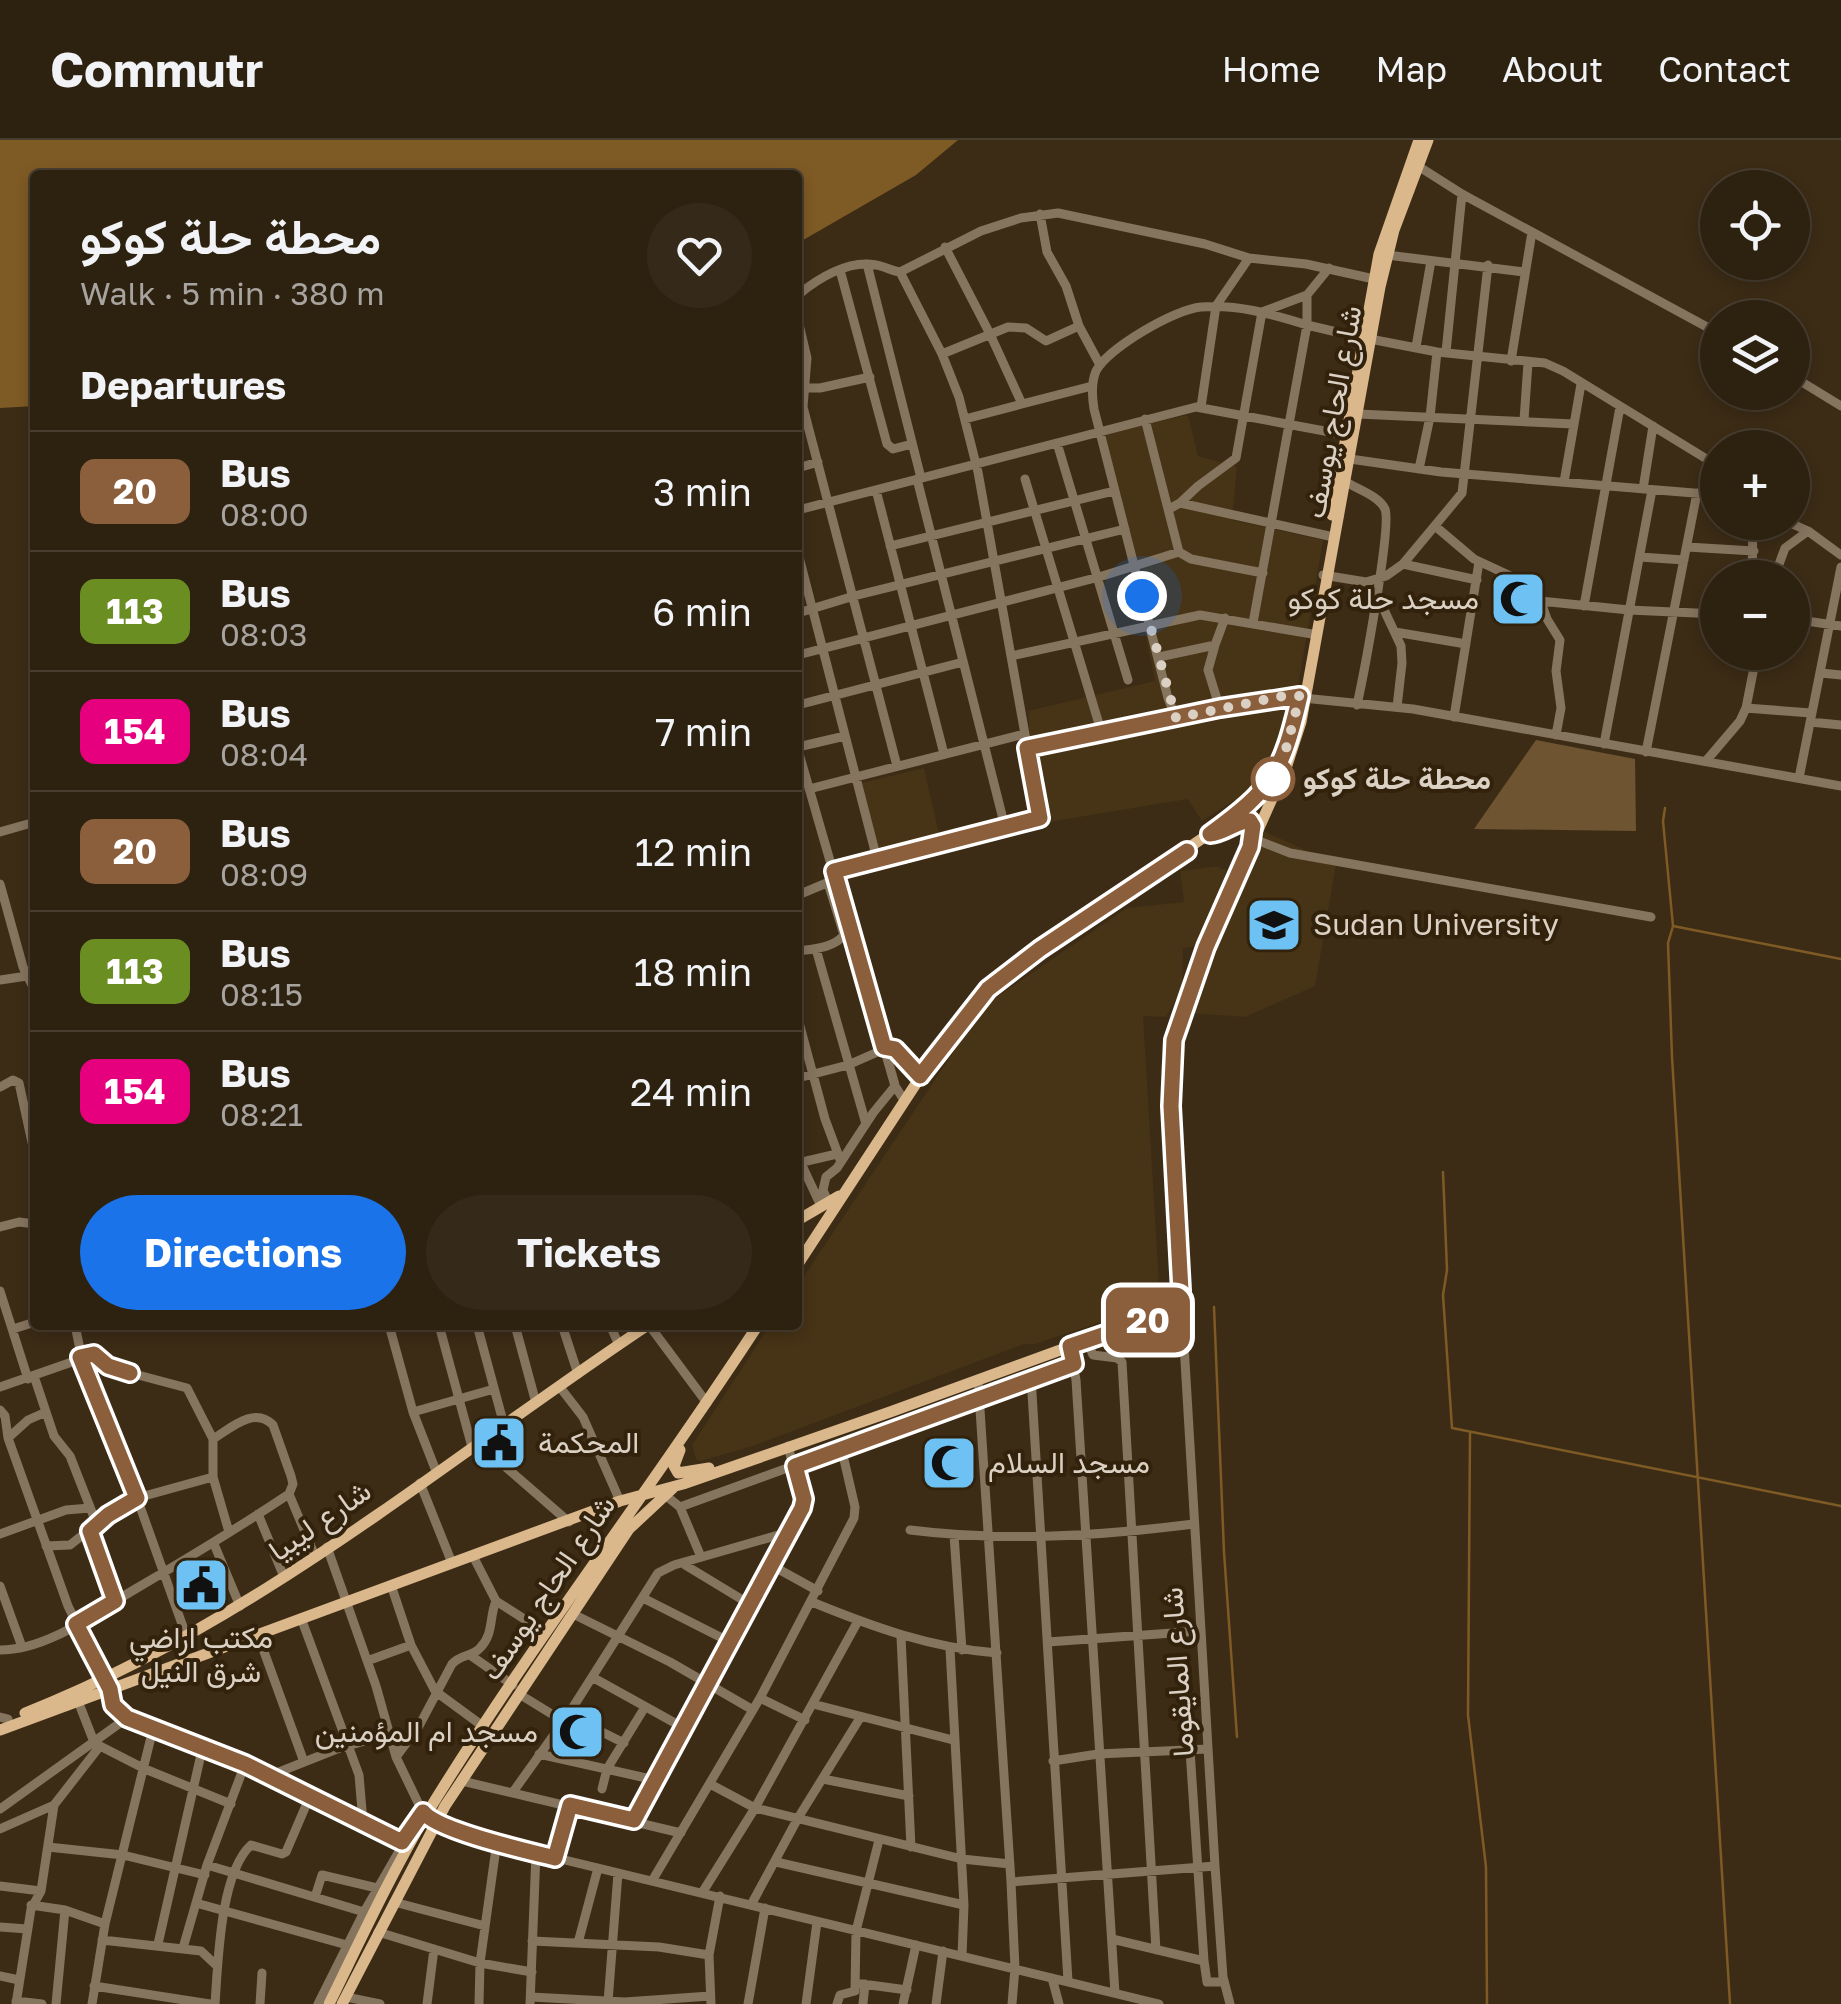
<!DOCTYPE html>
<meta charset="utf-8">
<style>
body{margin:0;font-family:"Golos Text",Vazirmatn,sans-serif;background:#352919;color:#f1f3f6;height:100vh;display:flex;flex-direction:column;font-size:38px;white-space:nowrap}
*{box-sizing:border-box;margin:0}
p{font-size:32px;color:#a7a39f}
.icon{flex:none;width:55px;height:55px;fill:none;stroke:currentColor;stroke-width:2;stroke-linecap:round;stroke-linejoin:round}
.map{position:relative;flex:1;overflow:hidden}
.drawer{position:absolute;left:30px;top:30px;width:772px;height:1160px;display:flex;flex-direction:column;background:#2d2110;border-radius:10px;box-shadow:0 5px 15px #0003,0 0 0 2px #483e30}
.drawer>*{flex:none}
.badge{padding:0 20px;border-radius:15px;font-size:35px;line-height:65px}
.controls{position:absolute;left:1700px;top:30px;display:grid;gap:20px}
.controls a{display:grid;place-items:center;width:110px;height:110px;border-radius:50%;background:#2d2110;box-shadow:0 5px 15px #0003,0 0 0 2px #483e30;font-size:50px}
.you{position:absolute;width:50px;height:50px;margin:-25px;border:8px solid #fff;border-radius:50%;background:#1a73e8;box-shadow:0 0 0 15px #1a73e833}
.map>.badge{position:absolute;translate:-50% -50%;box-shadow:0 0 0 5px #fff}
h2{padding:0 50px;font-size:38px;line-height:90px}
.round{display:grid;place-items:center;flex:none;width:105px;height:105px;border-radius:52px;background:#352919}
.headline{display:flex;align-items:center;justify-content:space-between;height:170px;padding:0 50px}
h1{font-size:48px;font-weight:700;line-height:75px}
.action{display:flex;gap:20px;margin-top:auto;padding:20px 50px}
.action a{flex:1;height:115px;border-radius:60px;background:#1a73e8;color:#fff;font-size:40px;font-weight:700;line-height:115px;text-align:center}
.action a+a{background:#352919;color:#f1f3f6}
ul{padding:0;list-style:none}
li{display:flex;align-items:center;gap:30px;height:120px;padding:0 50px;border-top:2px solid #483e30}
li div{flex:1}
li b{display:block;font-size:38px}
li em{font-style:normal}
li .badge{min-width:110px;font-weight:700;text-align:center}
header{display:flex;align-items:center;gap:60px;box-sizing:border-box;height:140px;padding:0 50px;background:#2d2110;border-bottom:2px solid #483e30}
header strong{font-size:48px}
nav{display:flex;gap:55px;margin-inline-start:auto;font-size:35px}
.map>svg:first-child{display:block}
.built{fill:#473316}
.green{fill:#6e5430}
.water{fill:#7e5a24}
.lines{fill:none;stroke-linecap:round;stroke-linejoin:round}
.stream{stroke:#7e5a24;stroke-width:2.5}
.minor{stroke:#85745e;stroke-width:9}
.major{stroke:#dbb88b;stroke-width:11}
.line-casing{stroke:#fff;stroke-width:22}
.line{stroke:#8b5e3c;stroke-width:15}
.walk{stroke:#dad0c3;stroke-width:10;stroke-dasharray:0 18}
.stop-dot{fill:#fff;stroke:#8b5e3c;stroke-width:5}
.labels{text-anchor:middle;stroke-width:8;stroke-linejoin:round;paint-order:stroke}
.street-label{font-size:30px;fill:#dad0c3;stroke:#32220c}
.poi-label{font-size:30px;fill:#dad0c3;stroke:#32220c;text-anchor:start}
.stop-label{font-size:30px;font-weight:bold;fill:#dad0c3;stroke:#32220c;text-anchor:start}
</style>
<header>
<strong>Commutr</strong>
<nav><a>Home</a><a>Map</a><a>About</a><a>Contact</a></nav>
</header>
<div class="map">
<svg width="1841" height="1864" viewBox="0 0 1841 1864">
<rect width="100%" height="100%" fill="#3c2c16"/>
<path class="built" d="M 1188,275 L 1198,316 L 1237,327 L 1232,380 L 1323,400 L 1298,547 L 1281,616 L 1244,654 L 1202,681 L 1188,659 L 1037,684 L 1028,571 L 1155,541 L 1105,293 Z
M 924,628 L 940,698 L 880,713 L 861,643 Z
M 1261,690 L 1336,724 L 1315,846 L 1245,877 L 1188,873 Z
M 1219,726 L 1220,729 L 1226,729 L 1221,754 L 1198,806 L 1183,808 L 1182,849 L 1166,877 L 1143,876 L 1160,1162 L 1035,1204 L 1024,1204 L 753,1306 L 700,1321 L 696,1319 L 692,1305 L 770,1185 L 798,1185 L 798,1145 L 985,865 L 1127,768 L 1184,762 L 1180,731 Z"/>
<path class="green" d="M 1536,600 L 1635,619 L 1636,691 L 1474,689 Z"/>
<path class="water" d="M 0,0 L 958,0 L 916,35 L 798,103 L 798,35 L 35,35 L 35,266 L 0,268 Z"/>
<g class="lines">
<path class="stream" d="M 1665,668 L 1663,681 L 1673,786 L 1841,819
M 1673,786 L 1668,803 L 1672,917 L 1730,1864
M 892,922 L 898,943
M 1443,1032 L 1447,1130 L 1443,1155 L 1452,1288 L 1841,1366
M 1214,1167 L 1224,1412 L 1237,1597
M 1470,1293 L 1468,1575 L 1486,1727 L 1487,1864"/>
<path class="minor" d="M 1418,26 L 1462,54 L 1718,193
M 1040,74 L 1047,112 L 1066,146 L 1079,186 L 1100,225
M 945,107 L 990,194 L 1022,264 L 965,279
M 1387,115 L 1524,132
M 867,124 L 921,338
M 840,130 L 887,304 L 893,309 L 912,304
M 798,155 C 817,139 849,119 876,125 C 884,126 891,131 900,132 L 981,91 L 1021,78 L 1058,73 L 1205,104 L 1249,118 L 1306,124 L 1374,139
M 798,180 L 807,218 L 803,267 L 897,626
M 1370,199 L 1437,212 L 1545,223 L 1563,231 L 1718,326
M 1416,207 L 1431,121
M 1446,212 L 1462,54
M 942,214 L 1008,187 L 1026,188 L 1046,201 L 1079,186
M 1511,221 L 1532,92
M 1792,236 L 1841,266
M 800,248 L 820,248 L 870,237
M 1022,264 L 1092,246
M 1201,267 L 1216,166 L 1249,118
M 1358,274 L 1574,284
M 1145,279 L 1179,412
M 1524,280 L 1528,223
M 1057,303 L 1128,540
M 1350,319 L 1441,332 L 1718,355
M 798,328 L 818,322
M 1419,329 L 1430,277 L 1437,212
M 917,339 L 1005,687
M 1025,339 L 1102,594
M 1346,342 C 1357,349 1379,356 1385,369 C 1392,386 1363,538 1357,565
M 1564,342 L 1581,244
M 1643,349 L 1653,286
M 876,350 L 944,614
M 1180,363 L 1198,346 L 1236,318 L 1262,172 L 1307,155
M 1169,369 L 1180,363 L 1329,396
M 798,370 L 1196,267 L 1346,295
M 1788,382 L 1808,391 L 1841,415
M 1435,386 L 1474,419 L 1536,448 L 1547,479 L 1560,500 L 1556,531 L 1561,568 L 1556,595
M 890,406 L 1114,351
M 1687,407 L 1754,411
M 798,413 L 877,719
M 1640,417 L 1684,420
M 1403,424 L 1477,440
M 1323,435 L 1366,442 L 1386,436 L 1403,424 L 1462,353 L 1488,125
M 1752,438 L 1753,382
M 1774,438 L 1785,408 L 1808,391
M 1378,457 L 1401,506 L 1402,523 L 1397,567
M 1540,461 L 1629,470 L 1718,474
M 1584,466 L 1620,267
M 798,473 L 854,456 L 1125,389
M 1792,479 L 1841,486
M 1253,483 L 1307,185 L 1362,198
M 1395,492 L 1466,504
M 1215,505 L 1208,530 L 1220,569
M 798,515 L 1099,437 L 1179,412 L 1191,419 L 1263,433
M 1011,516 L 1200,475 L 1312,494
M 1159,517 L 1215,505 L 1225,478
M 1821,533 L 1841,535
M 798,565 L 963,522
M 1746,568 L 1811,573
M 1454,577 L 1479,422
M 1176,579 L 1168,558 L 1094,269 C 1092,257 1091,243 1096,231 C 1108,208 1175,169 1201,167 C 1237,164 1272,174 1307,185 L 1307,155 L 1329,128
M 1810,582 L 1841,585
M 1604,604 L 1652,350
M 798,607 L 845,596
M 1027,608 L 1283,556 L 1413,569 L 1841,646
M 798,610 L 895,946 L 904,960
M 1646,612 L 1697,353
M 1706,621 L 1740,581 L 1746,568 L 1757,512
M 1799,638 L 1841,427
M 809,649 L 1024,594
M 0,692 L 35,682
M 1254,699 L 1290,713 L 1651,777
M 834,731 L 1040,678 L 978,332 L 959,257 L 942,214 L 900,132
M 0,744 L 23,827 L 35,851
M 798,755 L 829,742
M 816,809 L 866,984
M 798,811 C 813,809 834,808 844,795 L 828,743
M 0,840 L 27,836
M 798,879 L 825,979 L 841,1022
M 798,938 L 848,925 L 889,907 L 900,913 L 921,936
M 0,947 L 13,940 L 19,943 L 35,1016
M 798,1017 L 821,1066
M 798,1023 L 837,1014
M 828,1062 L 823,1050 L 826,1037 L 837,1028 L 873,973 L 895,946
M 0,1087 L 19,1082 L 35,1084
M 0,1151 L 28,1239
M 1181,1154 L 1215,1726 L 1223,1837 L 1230,1864
M 1150,1179 L 1171,1182 L 1182,1193
M 75,1185 L 84,1229 L 137,1358 L 187,1498
M 389,1185 L 413,1272 L 436,1331
M 439,1185 L 472,1307
M 477,1185 L 504,1285
M 515,1185 L 536,1263
M 562,1185 L 578,1234
M 610,1185 L 619,1205
M 649,1185 L 707,1263
M 13,1189 L 35,1182
M 1087,1201 L 1093,1215 L 1117,1218 L 1122,1222 L 1156,1810
M 1070,1206 L 1076,1240 L 1115,1853
M 34,1236 L 54,1296 L 70,1316 L 97,1385
M 1031,1237 L 1068,1841
M 978,1239 L 1011,1742 L 1015,1828 L 1012,1864
M 559,1246 L 583,1277 L 620,1361
M 0,1247 L 95,1214 L 108,1227 L 187,1248 L 213,1299 L 213,1337 L 229,1392
M 0,1270 L 5,1276 L 8,1298 L 68,1466 L 109,1549 L 113,1565 L 127,1578 L 245,1624 L 402,1702
M 413,1272 L 494,1249
M 8,1298 L 28,1280 L 46,1272
M 213,1299 C 231,1288 254,1266 273,1285 L 291,1336 L 293,1344 L 289,1354
M 478,1303 L 569,1382
M 420,1343 L 452,1423
M 665,1355 L 680,1367 L 701,1417
M 680,1367 L 1074,1224
M 258,1374 L 284,1437
M 910,1390 C 1005,1402 1098,1396 1194,1384
M 90,1391 L 115,1461
M 0,1394 L 66,1370 L 90,1368
M 954,1395 L 962,1510
M 214,1404 L 240,1466
M 46,1406 L 70,1405 L 108,1375 L 137,1358 L 213,1337
M 327,1407 L 376,1546 L 396,1617 L 425,1677 L 454,1690 L 536,1713 L 1159,1864
M 473,1416 L 496,1461 L 546,1493
M 685,1425 L 751,1465
M 771,1425 L 818,1451
M 391,1445 L 411,1505 L 435,1551 L 484,1587
M 0,1446 L 22,1507
M 643,1458 L 730,1502
M 812,1462 C 873,1487 931,1508 997,1513
M 573,1474 L 670,1522 L 753,1570
M 301,1478 L 359,1635 L 363,1682
M 258,1495 L 304,1622
M 901,1497 L 911,1707
M 1048,1502 L 1200,1491
M 950,1509 L 964,1765 L 962,1816
M 0,1510 C 48,1510 93,1474 132,1451 C 185,1420 238,1388 289,1354 L 315,1416
M 470,1515 L 513,1545
M 367,1521 L 411,1505
M 1185,1535 L 1204,1821 L 1207,1842 L 1223,1842
M 592,1537 L 684,1588
M 519,1554 L 563,1581
M 760,1558 L 805,1580
M 78,1561 L 94,1602 L 100,1606 L 145,1629 L 231,1664
M 813,1564 L 953,1600
M 568,1575 L 624,1603
M 0,1577 L 8,1579
M 539,1614 L 655,1640
M 396,1617 L 419,1586 L 452,1524 C 461,1514 472,1517 480,1508 C 494,1494 489,1477 496,1461
M 1053,1621 L 1098,1614 L 1208,1609
M 269,1636 L 337,1609 L 389,1594
M 823,1639 L 909,1656
M 462,1641 L 681,1693
M 710,1644 L 755,1668 L 962,1719 L 1010,1724
M 602,1649 L 607,1629 L 645,1567
M 513,1652 L 568,1575 L 658,1433 L 674,1425 L 789,1392
M 0,1669 L 127,1578
M 634,1680 L 803,1364 L 788,1306
M 0,1689 L 54,1665
M 48,1707 L 123,1715 L 205,1735
M 555,1718 L 569,1665
M 776,1722 L 964,1765
M 207,1725 L 364,1772
M 652,1741 L 760,1558 L 854,1378 L 855,1367 L 842,1311
M 1011,1742 L 1215,1726
M 0,1746 L 41,1751
M 702,1753 L 755,1668 L 858,1481
M 315,1757 L 322,1735 L 377,1748
M 394,1762 L 485,1786
M 196,1763 L 347,1805
M 31,1765 L 65,1770 L 105,1784
M 751,1765 L 798,1678 L 860,1578
M 0,1787 L 27,1789
M 378,1792 L 480,1823 L 532,1832
M 1112,1799 L 1204,1821
M 102,1800 L 201,1811 L 217,1826
M 532,1801 L 659,1807 L 709,1815
M 578,1803 L 598,1728
M 158,1804 L 202,1610
M 183,1808 L 207,1725 L 245,1624
M 0,1836 L 19,1840
M 1052,1838 L 1059,1864
M 855,1843 L 907,1850
M 94,1846 L 210,1864
M 346,1857 L 380,1864
M 531,1857 L 625,1862 L 710,1856
M 16,1861 L 42,1864
M 608,1862 L 618,1733
M 16,1864 L 31,1769 L 41,1751 L 54,1665 L 100,1606
M 56,1864 L 65,1770
M 92,1864 L 105,1784 L 153,1589
M 215,1864 C 218,1823 220,1733 251,1705 L 282,1714 L 286,1712 L 310,1656
M 260,1864 L 262,1833
M 318,1864 L 364,1772 L 416,1682
M 427,1864 L 434,1809
M 479,1864 L 480,1823 L 497,1701
M 530,1864 L 536,1713
M 711,1864 L 709,1815 L 720,1756
M 748,1864 L 765,1768
M 806,1864 L 817,1782
M 837,1864 L 840,1855 L 855,1851 L 856,1791 L 879,1700
M 863,1864 L 865,1844
M 903,1864 L 916,1805
M 936,1864 L 943,1811"/>
<path class="major" d="M 1332,375 L 1379,114 L 1419,0
M 1215,694 L 1248,680 L 1253,686 L 1252,698
M 798,1080 L 839,1056
M 798,1124 L 921,936 L 979,857 L 1040,809 L 1222,685 L 1264,649 L 1279,627
M 680,1310 L 674,1326 L 678,1333 L 709,1328
M 25,1573 C 255,1483 445,1320 648,1185
M 0,1590 L 620,1361 L 683,1344 L 890,1272 L 1173,1169 L 1181,1151 L 1171,966 L 1175,900 L 1206,807 L 1287,625 L 1301,582 L 1380,147 L 1394,90 L 1428,0
M 329,1864 C 360,1801 390,1736 426,1675 C 529,1506 651,1350 758,1185
M 342,1864 L 445,1666 L 629,1389 L 673,1348"/>
</g>
<g class="lines">
<g class="line-casing">
<path id="line" d="M 130,1233 L 108,1226 L 94,1214 L 80,1217 L 137,1358 L 108,1375 L 90,1391 L 115,1461 L 76,1484 L 110,1549 L 113,1565 L 127,1578 L 245,1624 L 402,1702 L 423,1672 C 438,1691 527,1711 555,1718 L 570,1665 L 634,1680 L 802,1368 L 804,1359 L 795,1326 L 1074,1224 L 1070,1206 L 1164,1174 L 1176,1165 L 1181,1151 L 1171,966 L 1174,900 L 1206,807 L 1250,707 L 1253,686 L 1250,681 C 1237,680 1225,693 1210,694 C 1273,648 1282,633 1300,556 L 1220,568 L 1027,608 L 1040,678 L 834,731 L 884,907 L 895,909 L 920,936 L 988,849 L 1040,809 L 1187,711"/>
</g>
<use href="#line" class="line"/>
<path class="walk" d="M 1142,456 L 1176,578 L 1283,556 L 1300,556 L 1286,609 L 1272,642 L 1273,639"/>
</g>
<defs>
<g id="mosque-square" transform="scale(2.875)"><rect x="-9" y="-9" width="18" height="18" rx="4" fill="#6dc2f3" stroke="#32220c"/><path d="M3.5-4.9A6 6 0 1 0 3.5 4.9A5 5 0 1 1 3.5-4.9Z" fill="#111"/></g>
<g id="university-square" transform="scale(2.875)"><rect x="-9" y="-9" width="18" height="18" rx="4" fill="#6dc2f3" stroke="#32220c"/><path d="M0-5L7-2L0 1L-7-2ZM-4 1L0 2.5L4 1V4Q0 6-4 4Z" fill="#111"/></g>
<g id="civic-square" transform="scale(2.875)"><rect x="-9" y="-9" width="18" height="18" rx="4" fill="#6dc2f3" stroke="#32220c"/><path d="M-.6-6.5H3V-4.5H.6V-3L4-1V1h2V6H-6V1h2V-1L-.6-3ZM-1.2 2.5V6h2.4V2.5Z" fill="#111"/></g>
</defs>
<g fill-rule="evenodd">
<use href="#mosque-square" x="1518" y="459"/>
<use href="#university-square" x="1274" y="785"/>
<use href="#civic-square" x="499" y="1303"/>
<use href="#mosque-square" x="949" y="1323"/>
<use href="#civic-square" x="201" y="1445"/>
<use href="#mosque-square" x="577" y="1592"/>
</g>
<circle class="stop-dot" cx="1273" cy="639" r="20"/>
<g class="labels">
<g class="street-label">
<text transform="translate(1333 272) rotate(-80)" y="10">شارع الحاج يوسف</text>
<text transform="translate(320 1381) rotate(-35)" y="10">شارع ليبيا</text>
<text transform="translate(548 1448) rotate(-56)" y="10">شارع الحاج يوسف</text>
<text transform="translate(1178 1532) rotate(-94)" y="10">شارع المايقوما</text>
</g>
<g class="poi-label">
<text x="1479" y="469" text-anchor="end">مسجد حلة كوكو</text>
<text x="1313" y="795">Sudan University</text>
<text x="538" y="1313">المحكمة</text>
<text x="988" y="1333">مسجد السلام</text>
<text x="201" y="1508" text-anchor="middle">مكتب اراضي<tspan x="201" dy="34">شرق النيل</tspan></text>
<text x="538" y="1602" text-anchor="end">مسجد ام المؤمنين</text>
</g>
<g class="stop-label">
<text x="1303" y="649">محطة حلة كوكو</text>
</g>
</g>
</svg>
<div class="controls">
<a><svg class="icon" aria-label="locate" viewBox="0 0 24 24"><circle cx="12" cy="12" r="6"/><path d="M12 2v4M12 18v4M2 12h4M18 12h4"/></svg></a>
<a><svg class="icon" aria-label="layers" viewBox="0 0 24 24"><path d="M12 4l9 5-9 5-9-5zM3 14l9 5 9-5"/></svg></a>
<a>+</a>
<a>−</a>
</div>
<div class="you" style="left:1142px;top:456px"></div>
<b class="badge" style="left:1148px;top:1180px;background:#8b5e3c;color:#fff">20</b>
<section class="drawer">
<div class="headline"><div><h1>محطة حلة كوكو</h1><p>Walk · 5 min · 380 m</p></div><a class="round"><svg class="icon" aria-label="heart" viewBox="0 0 24 24"><path d="M12 20l-8-8c-3-5 5-10 8-4 3-6 11-1 8 4z"/></svg></a></div>
<h2>Departures</h2>
<ul>
<li><span class="badge" style="background:#8b5e3c;color:#fff">20</span><div><b>Bus</b><p>08:00</p></div><em>3 min</em></li>
<li><span class="badge" style="background:#6b8e23;color:#fff">113</span><div><b>Bus</b><p>08:03</p></div><em>6 min</em></li>
<li><span class="badge" style="background:#e6007e;color:#fff">154</span><div><b>Bus</b><p>08:04</p></div><em>7 min</em></li>
<li><span class="badge" style="background:#8b5e3c;color:#fff">20</span><div><b>Bus</b><p>08:09</p></div><em>12 min</em></li>
<li><span class="badge" style="background:#6b8e23;color:#fff">113</span><div><b>Bus</b><p>08:15</p></div><em>18 min</em></li>
<li><span class="badge" style="background:#e6007e;color:#fff">154</span><div><b>Bus</b><p>08:21</p></div><em>24 min</em></li>
</ul>
<div class="action"><a>Directions</a><a>Tickets</a></div>
</section>
</div>
